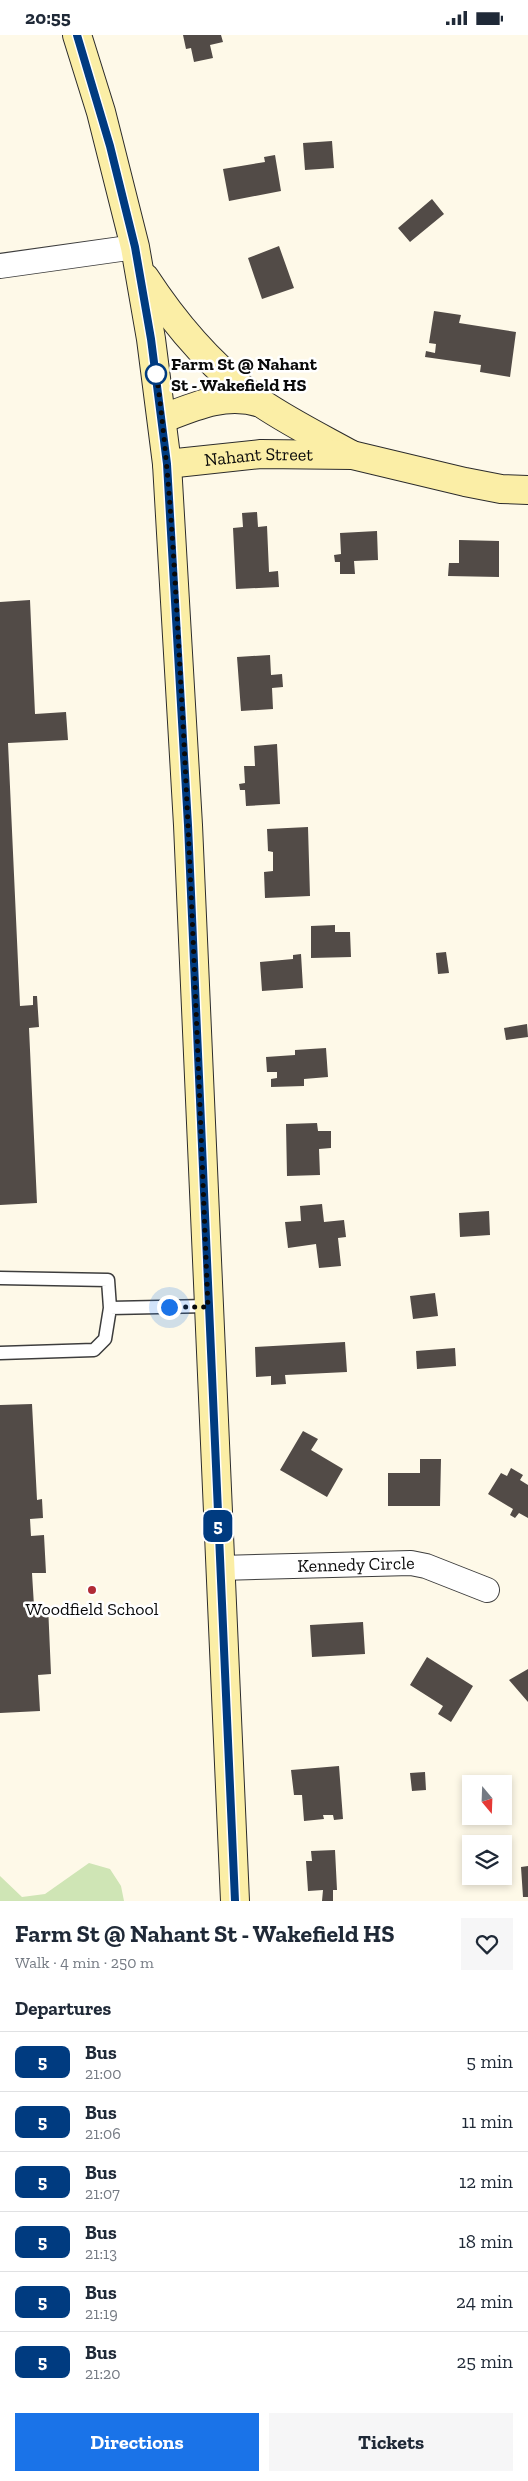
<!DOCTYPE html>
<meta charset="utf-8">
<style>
body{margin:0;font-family:"Zilla Slab",serif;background:#f6f6f7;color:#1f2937;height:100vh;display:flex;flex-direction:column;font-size:19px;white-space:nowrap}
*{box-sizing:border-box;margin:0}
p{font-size:16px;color:#747a83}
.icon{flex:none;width:28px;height:28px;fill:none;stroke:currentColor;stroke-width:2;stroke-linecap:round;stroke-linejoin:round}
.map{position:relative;height:1866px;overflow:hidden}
.drawer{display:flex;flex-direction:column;background:#fff;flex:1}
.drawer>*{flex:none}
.badge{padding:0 10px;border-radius:8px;font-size:18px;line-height:32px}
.needle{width:32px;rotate:161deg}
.tools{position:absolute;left:462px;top:1740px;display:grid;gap:10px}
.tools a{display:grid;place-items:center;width:50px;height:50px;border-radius:0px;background:#fff;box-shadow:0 2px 8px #0003;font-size:25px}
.you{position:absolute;width:25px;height:25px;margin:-12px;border:4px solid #fff;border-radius:50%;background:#1a73e8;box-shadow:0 0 0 8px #1a73e833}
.map>.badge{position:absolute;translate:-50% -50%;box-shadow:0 0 0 2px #fff}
h2{padding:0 15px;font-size:19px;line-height:45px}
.round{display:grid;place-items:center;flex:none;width:52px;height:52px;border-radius:0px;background:#f6f6f7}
.summary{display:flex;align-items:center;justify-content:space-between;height:85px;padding:0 15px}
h1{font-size:24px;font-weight:700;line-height:38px}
.action{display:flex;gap:10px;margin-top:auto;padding:10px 15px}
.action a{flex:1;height:58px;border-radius:0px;background:#1a73e8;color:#fff;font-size:20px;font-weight:700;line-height:58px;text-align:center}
.action a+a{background:#f6f6f7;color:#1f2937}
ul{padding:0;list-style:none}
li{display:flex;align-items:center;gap:15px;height:60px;padding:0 15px;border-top:1px solid #e0e1e3}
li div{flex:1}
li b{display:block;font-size:19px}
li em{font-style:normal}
li .badge{min-width:55px;font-weight:700;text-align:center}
.status{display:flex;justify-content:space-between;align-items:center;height:35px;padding:0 25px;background:#fff;direction:ltr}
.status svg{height:14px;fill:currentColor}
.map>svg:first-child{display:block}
.green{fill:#cfe5b5}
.building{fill:#524b47}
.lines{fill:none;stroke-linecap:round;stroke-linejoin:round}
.lane-casing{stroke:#3d3d3d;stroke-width:15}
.street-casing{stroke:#3d3d3d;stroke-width:26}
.secondary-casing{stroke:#2c2c2c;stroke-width:30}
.lane{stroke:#fff;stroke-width:12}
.street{stroke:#fff;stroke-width:24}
.secondary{stroke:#fbeea6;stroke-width:28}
.line-casing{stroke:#fff;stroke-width:11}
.line{stroke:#003b80;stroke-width:8}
.walk{stroke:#0a0a0a;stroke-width:5;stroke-dasharray:0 9}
.stop-dot{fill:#fff;stroke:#003b80;stroke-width:2.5}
.poi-dot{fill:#b12b36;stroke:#fff;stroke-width:2}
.labels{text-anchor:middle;stroke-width:5;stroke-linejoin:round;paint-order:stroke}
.stop-label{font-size:18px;font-weight:bold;fill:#0a0a0a;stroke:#fff;text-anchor:start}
.street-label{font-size:18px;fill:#0a0a0a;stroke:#fff}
.poi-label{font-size:18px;fill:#0a0a0a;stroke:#fff}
</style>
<div class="status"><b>20:55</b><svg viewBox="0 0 49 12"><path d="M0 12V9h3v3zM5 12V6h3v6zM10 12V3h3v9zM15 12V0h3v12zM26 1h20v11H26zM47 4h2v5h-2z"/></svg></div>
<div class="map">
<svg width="528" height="1866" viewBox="0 0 528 1866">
<rect width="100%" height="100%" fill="#fef9e8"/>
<path class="green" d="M 89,1828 L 110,1834 L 121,1851 L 124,1866 L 0,1866 L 0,1841 L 22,1862 L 45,1859 Z"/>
<path class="building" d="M 183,0 L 221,0 L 223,7 L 210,10 L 213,23 L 194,27 L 191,13 L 186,14 Z
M 332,106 L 334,133 L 305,135 L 303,108 Z
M 275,120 L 281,156 L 229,166 L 223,134 L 265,127 L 264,122 Z
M 432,164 L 444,179 L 410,207 L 398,193 Z
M 279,211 L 294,253 L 262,264 L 248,223 Z
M 434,276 L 461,280 L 459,288 L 516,297 L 510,342 L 480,337 L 481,330 L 425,322 L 426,316 L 435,318 L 436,309 L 429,308 Z
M 257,477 L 258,492 L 267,491 L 269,537 L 278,536 L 279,552 L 236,554 L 233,493 L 243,492 L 242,478 Z
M 377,496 L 378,525 L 354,526 L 355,539 L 340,539 L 340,527 L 335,527 L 334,520 L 341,519 L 340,498 Z
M 459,505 L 499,506 L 499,542 L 448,541 L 449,528 L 459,528 Z
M 30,565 L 35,679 L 66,677 L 68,705 L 8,708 L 20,971 L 33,970 L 33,961 L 37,961 L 39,992 L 29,993 L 37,1168 L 0,1170 L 0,567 Z
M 270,620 L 271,640 L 282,639 L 283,652 L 272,653 L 273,674 L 241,676 L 237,622 Z
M 277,709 L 280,769 L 246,771 L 245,755 L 240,755 L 239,749 L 245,748 L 244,731 L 255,731 L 254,711 Z
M 308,792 L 310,861 L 265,863 L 264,837 L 273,836 L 273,817 L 268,816 L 267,794 Z
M 335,890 L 335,897 L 350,897 L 351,922 L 311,923 L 311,891 Z
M 446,917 L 449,938 L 438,939 L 436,918 Z
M 301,919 L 303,953 L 262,956 L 260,927 L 293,924 L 293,920 Z
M 527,989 L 528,1002 L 506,1005 L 504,993 Z
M 326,1013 L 328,1042 L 304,1044 L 304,1051 L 271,1052 L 271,1044 L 277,1043 L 277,1037 L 267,1037 L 266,1022 L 295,1020 L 295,1015 Z
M 317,1088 L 318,1096 L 331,1096 L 331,1113 L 319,1114 L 320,1140 L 287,1141 L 286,1089 Z
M 322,1169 L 324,1187 L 344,1185 L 346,1202 L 338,1203 L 341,1231 L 319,1233 L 316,1209 L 288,1213 L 285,1187 L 301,1186 L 300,1171 Z
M 489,1176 L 490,1200 L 460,1202 L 459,1178 Z
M 435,1258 L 438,1281 L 413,1284 L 410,1261 Z
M 345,1307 L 347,1337 L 285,1340 L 286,1349 L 271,1350 L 271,1341 L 256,1342 L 255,1312 Z
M 455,1313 L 456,1331 L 417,1334 L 416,1316 Z
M 32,1369 L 37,1465 L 42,1464 L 43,1483 L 30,1484 L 31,1501 L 44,1500 L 46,1538 L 32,1538 L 34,1571 L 48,1570 L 51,1639 L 38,1640 L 40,1676 L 0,1678 L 0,1370 Z
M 303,1396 L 318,1404 L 311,1415 L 343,1434 L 327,1462 L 280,1435 Z
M 420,1424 L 441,1424 L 440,1471 L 388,1471 L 388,1438 L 420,1438 Z
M 511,1433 L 523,1440 L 520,1445 L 528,1450 L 528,1483 L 519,1478 L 515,1483 L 510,1480 L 513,1474 L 488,1459 L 501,1438 L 507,1441 Z
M 363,1587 L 365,1619 L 312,1622 L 310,1590 Z
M 427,1622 L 473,1651 L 451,1687 L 438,1679 L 443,1671 L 410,1650 Z
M 528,1634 L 528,1667 L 509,1645 Z
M 339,1731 L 343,1784 L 334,1785 L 333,1780 L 323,1780 L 324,1784 L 304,1786 L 302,1760 L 294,1760 L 291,1735 Z
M 425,1737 L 426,1755 L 412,1756 L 410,1738 Z
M 335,1815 L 337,1855 L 333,1855 L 333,1866 L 322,1866 L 323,1855 L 308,1856 L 306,1826 L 312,1826 L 311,1816 Z
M 528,1831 L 528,1862 L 523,1862 L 521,1832 Z"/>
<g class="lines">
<g class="lane-casing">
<path id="lane" d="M 0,1243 L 108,1245 L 110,1273
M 0,1318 L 94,1315 L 105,1304 L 110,1273 L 208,1271"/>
</g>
<g class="street-casing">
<g id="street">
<path d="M 0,231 L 135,212"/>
<path id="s1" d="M 220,1533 L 411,1528 L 426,1531 L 487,1555"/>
</g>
</g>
<g class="secondary-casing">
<g id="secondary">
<path d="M 77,0 L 101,77 L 135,212 L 151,304 L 167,429 L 188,790 L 235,1866"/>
<path d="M 145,243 C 177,292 213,334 261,368 C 289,387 321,403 350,419"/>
<path d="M 162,384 C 195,371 226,357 261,368"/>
<path id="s2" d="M 167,429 L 261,419 L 352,420 L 465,447 L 501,454 L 528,455"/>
</g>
</g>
<use href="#lane" class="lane"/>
<use href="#street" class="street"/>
<use href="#secondary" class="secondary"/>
</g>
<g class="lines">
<g class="line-casing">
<path id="line" d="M 77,0 L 110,111 L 135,212 L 151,304 L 167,429 L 188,790 L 235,1866"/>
</g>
<use href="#line" class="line"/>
<path class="walk" d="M 156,339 L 156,336 C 172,452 176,570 183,688 C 193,882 200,1077 208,1272 L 169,1272"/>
</g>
<circle class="stop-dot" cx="156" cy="339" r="10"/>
<circle class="poi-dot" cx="92" cy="1555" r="5"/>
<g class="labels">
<g class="stop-label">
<text x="171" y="335">Farm St @ Nahant<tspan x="171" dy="21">St - Wakefield HS</tspan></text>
</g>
<g class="street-label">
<text dy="6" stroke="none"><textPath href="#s2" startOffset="92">Nahant Street</textPath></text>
<text dy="6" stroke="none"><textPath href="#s1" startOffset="136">Kennedy Circle</textPath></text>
</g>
<g class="poi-label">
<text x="92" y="1580">Woodfield School</text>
</g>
</g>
</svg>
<div class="tools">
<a><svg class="needle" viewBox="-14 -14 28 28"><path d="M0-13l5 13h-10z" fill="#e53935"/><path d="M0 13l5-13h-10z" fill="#747a83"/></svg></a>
<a><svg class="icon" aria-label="layers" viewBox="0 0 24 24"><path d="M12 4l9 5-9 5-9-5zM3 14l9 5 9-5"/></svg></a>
</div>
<div class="you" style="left:169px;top:1272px"></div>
<b class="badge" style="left:218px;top:1491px;background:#003b80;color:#fff">5</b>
</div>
<section class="drawer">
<div class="summary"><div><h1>Farm St @ Nahant St - Wakefield HS</h1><p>Walk · 4 min · 250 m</p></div><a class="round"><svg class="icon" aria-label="heart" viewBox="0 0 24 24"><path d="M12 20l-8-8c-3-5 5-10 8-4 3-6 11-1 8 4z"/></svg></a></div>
<h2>Departures</h2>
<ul>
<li><span class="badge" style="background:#003b80;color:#fff">5</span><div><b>Bus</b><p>21:00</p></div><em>5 min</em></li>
<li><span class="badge" style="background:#003b80;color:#fff">5</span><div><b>Bus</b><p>21:06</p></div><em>11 min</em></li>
<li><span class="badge" style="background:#003b80;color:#fff">5</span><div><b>Bus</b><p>21:07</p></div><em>12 min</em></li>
<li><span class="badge" style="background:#003b80;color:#fff">5</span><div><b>Bus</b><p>21:13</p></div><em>18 min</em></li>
<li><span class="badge" style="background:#003b80;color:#fff">5</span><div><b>Bus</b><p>21:19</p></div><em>24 min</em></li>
<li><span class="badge" style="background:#003b80;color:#fff">5</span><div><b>Bus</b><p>21:20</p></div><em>25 min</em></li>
</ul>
<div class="action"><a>Directions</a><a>Tickets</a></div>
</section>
